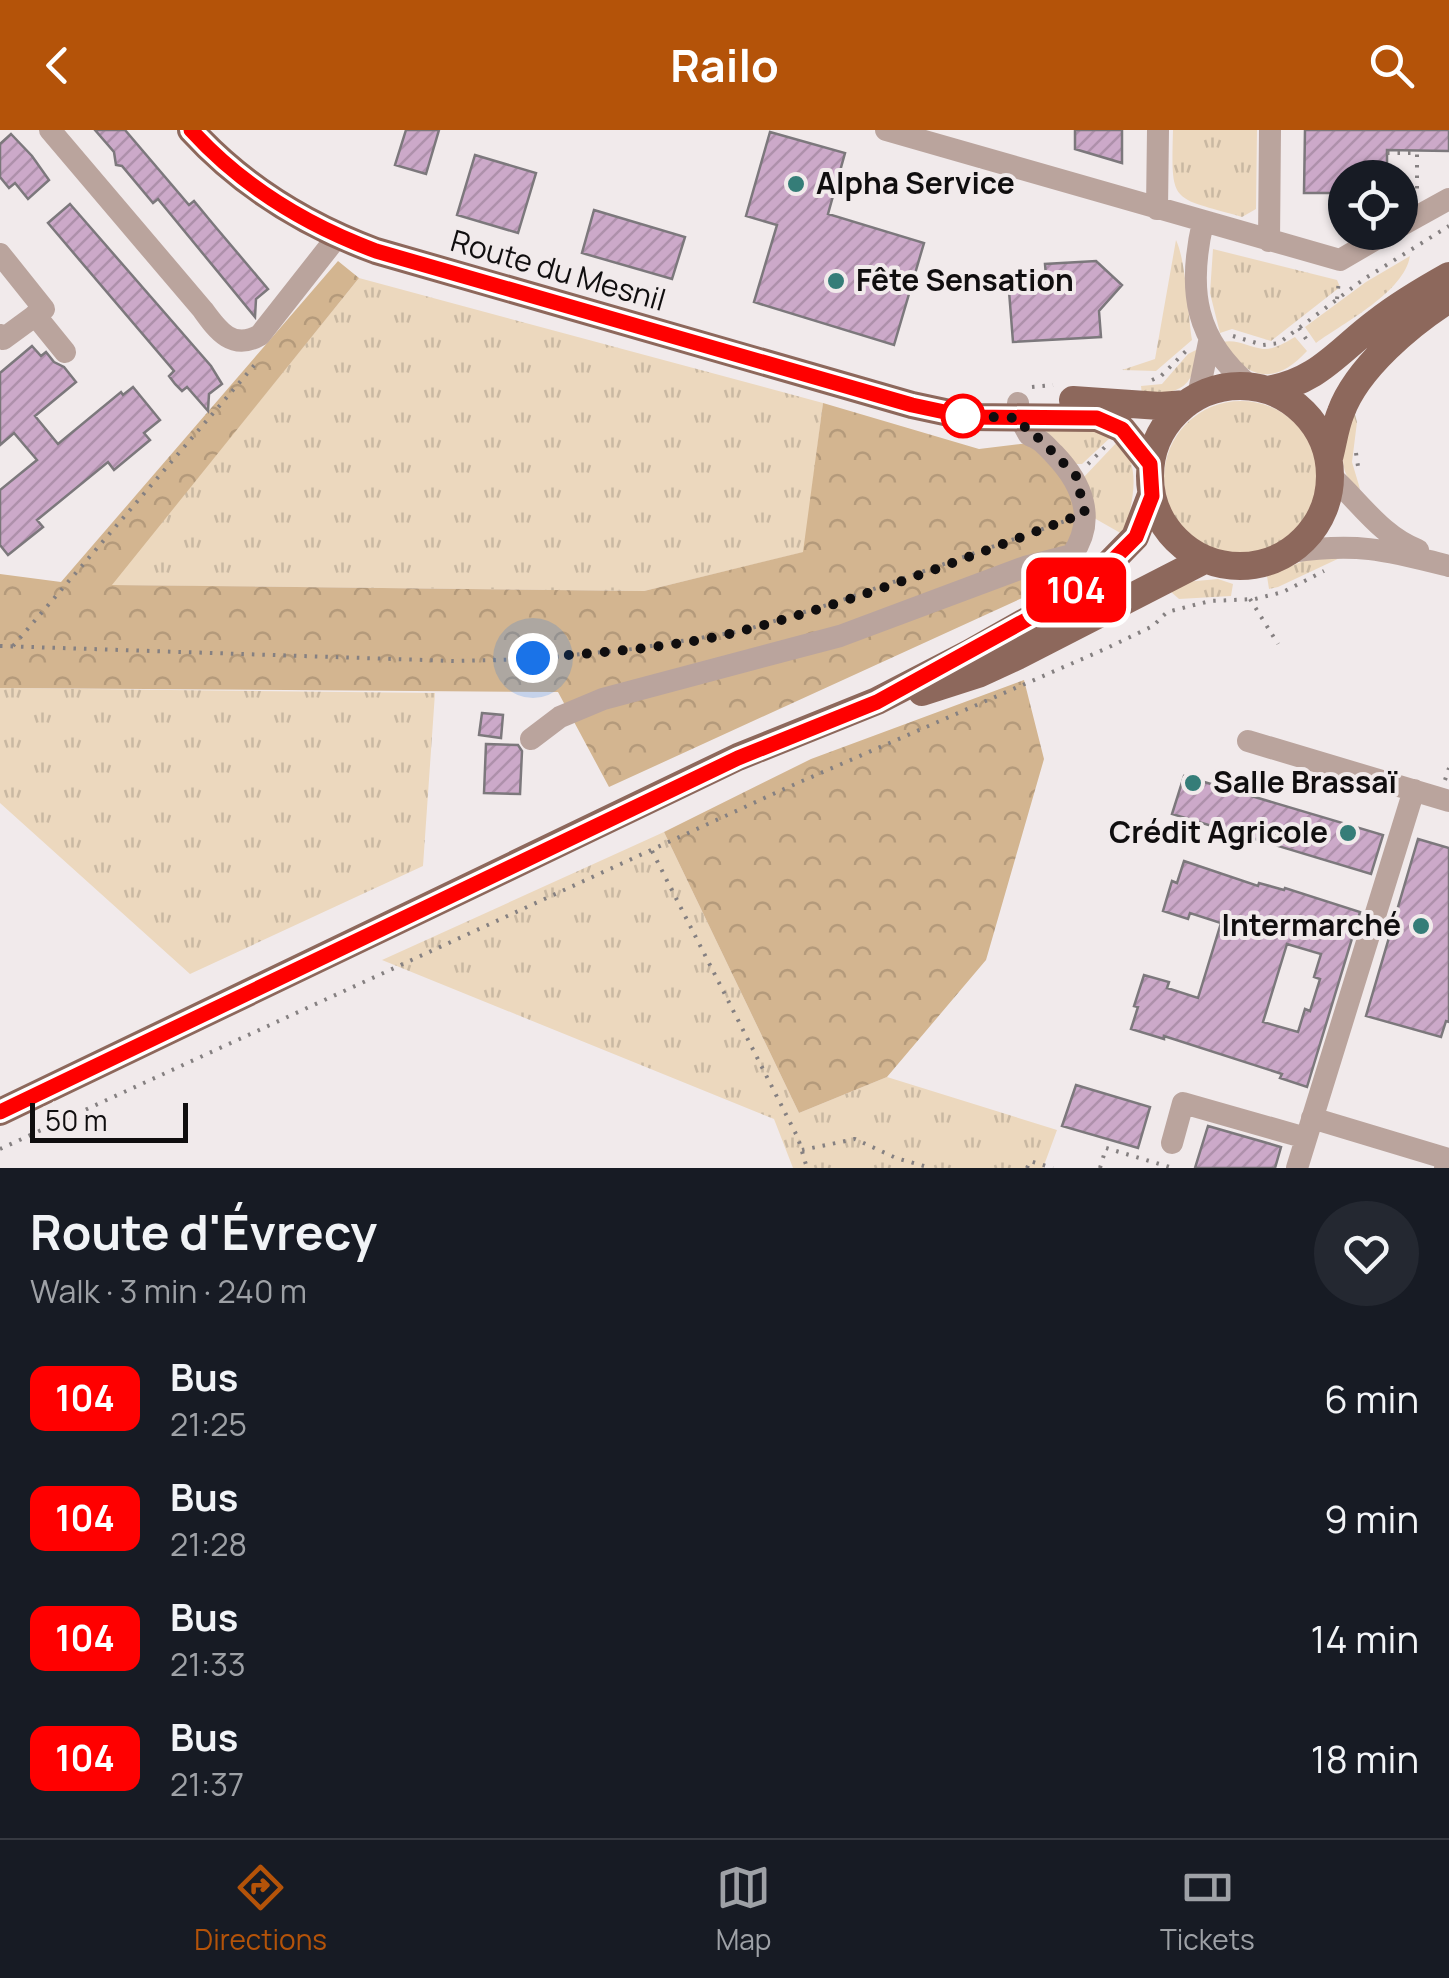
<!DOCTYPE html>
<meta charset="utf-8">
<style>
body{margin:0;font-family:Manrope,sans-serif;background:#242831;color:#f1f3f6;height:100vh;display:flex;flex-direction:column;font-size:38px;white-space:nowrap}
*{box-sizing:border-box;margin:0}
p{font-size:32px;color:#9ea1a6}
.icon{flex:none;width:55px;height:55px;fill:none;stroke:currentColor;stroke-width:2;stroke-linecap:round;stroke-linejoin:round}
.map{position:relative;height:1038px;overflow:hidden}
.side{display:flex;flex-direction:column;background:#171b24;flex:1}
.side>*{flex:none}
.badge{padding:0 20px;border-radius:15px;font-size:35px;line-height:65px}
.tools{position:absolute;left:1328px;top:30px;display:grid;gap:20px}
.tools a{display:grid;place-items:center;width:90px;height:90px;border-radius:50%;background:#171b24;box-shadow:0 2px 8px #0004;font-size:50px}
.scale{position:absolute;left:30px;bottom:25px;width:158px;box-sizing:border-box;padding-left:10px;border:5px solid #100e0f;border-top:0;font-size:28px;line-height:35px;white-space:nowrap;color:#100e0f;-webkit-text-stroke:8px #f1eaeb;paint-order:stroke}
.you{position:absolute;width:50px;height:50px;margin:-25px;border:8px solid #fff;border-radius:50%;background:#1a73e8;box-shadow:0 0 0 15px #1a73e833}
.map>.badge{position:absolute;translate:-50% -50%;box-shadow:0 0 0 5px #fff}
.round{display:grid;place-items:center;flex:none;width:105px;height:105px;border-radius:52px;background:#242831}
.summary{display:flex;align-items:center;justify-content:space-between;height:170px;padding:0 30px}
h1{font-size:48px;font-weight:700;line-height:75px}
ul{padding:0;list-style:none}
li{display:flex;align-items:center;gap:30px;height:120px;padding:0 30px}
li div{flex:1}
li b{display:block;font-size:38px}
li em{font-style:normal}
li .badge{min-width:110px;font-weight:700;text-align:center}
header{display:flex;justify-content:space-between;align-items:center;height:130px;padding:0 30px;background:#b45309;color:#fff;font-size:45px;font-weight:700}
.tab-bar{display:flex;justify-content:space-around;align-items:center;height:140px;border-top:2px solid #363941;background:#171b24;font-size:28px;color:#9ea1a6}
.tab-bar a{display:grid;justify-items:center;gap:5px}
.tab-bar .selected{color:#b45309}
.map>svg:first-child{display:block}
.grass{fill:url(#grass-tufts)}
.forest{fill:url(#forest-crowns)}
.building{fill:url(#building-hatch);stroke:#7c787c;stroke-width:2.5;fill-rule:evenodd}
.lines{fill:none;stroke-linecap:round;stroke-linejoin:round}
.path{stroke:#858081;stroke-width:4;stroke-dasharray:2.5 8;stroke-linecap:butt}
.minor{stroke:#baa49d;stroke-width:22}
.major{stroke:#8d685c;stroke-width:28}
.line-casing{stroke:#fff;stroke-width:22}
.line{stroke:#f00;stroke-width:15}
.walk{stroke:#100e0f;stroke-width:10;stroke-dasharray:0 18}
.poi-dot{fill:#357d78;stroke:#f1eaeb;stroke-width:4}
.stop-dot{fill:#fff;stroke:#f00;stroke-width:5}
.labels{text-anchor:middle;stroke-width:8;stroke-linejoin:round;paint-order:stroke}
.poi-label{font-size:30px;font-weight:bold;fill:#100e0f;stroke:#f1eaeb;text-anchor:start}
.street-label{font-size:30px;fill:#100e0f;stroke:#f1eaeb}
</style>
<header><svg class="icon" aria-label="back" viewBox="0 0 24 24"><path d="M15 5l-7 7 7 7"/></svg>Railo<svg class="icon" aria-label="search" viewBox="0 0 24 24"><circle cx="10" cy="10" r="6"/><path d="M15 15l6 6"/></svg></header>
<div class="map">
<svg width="1449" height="1038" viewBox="0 0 1449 1038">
<defs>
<pattern id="grass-tufts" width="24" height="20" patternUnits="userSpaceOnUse" patternTransform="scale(2.5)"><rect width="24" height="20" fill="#ecd8be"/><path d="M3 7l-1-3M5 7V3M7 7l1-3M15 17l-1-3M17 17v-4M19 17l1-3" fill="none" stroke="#c9b8a2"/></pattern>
<pattern id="forest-crowns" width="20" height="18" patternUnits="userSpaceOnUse" patternTransform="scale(2.5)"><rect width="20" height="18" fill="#d3b590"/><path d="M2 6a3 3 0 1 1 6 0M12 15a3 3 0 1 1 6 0" fill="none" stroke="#b49a7b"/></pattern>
<pattern id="building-hatch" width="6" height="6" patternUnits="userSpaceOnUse" patternTransform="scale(2.5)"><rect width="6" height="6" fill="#cca9c9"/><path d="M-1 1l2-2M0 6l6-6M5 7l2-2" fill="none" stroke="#ae90ab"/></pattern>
</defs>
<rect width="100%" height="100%" fill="#f1eaeb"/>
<path class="grass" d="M 1173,0 L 1257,0 L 1256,79 L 1242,87 C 1171,66 1171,76 1173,0 Z
M 1176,110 C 1186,131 1188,184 1192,210 L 1156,241 L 1122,240 L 1155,229 Z
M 1213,119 L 1337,150 L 1340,157 L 1271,211 L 1232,199 L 1220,203 L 1210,163 Z
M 1410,126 C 1404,162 1345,192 1316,213 L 1305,197 L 1366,152 Z
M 359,148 L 823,273 L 804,422 L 644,461 L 111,455 Z
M 1295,207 L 1307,221 C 1274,257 1247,249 1222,212 C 1239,209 1247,217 1263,219 C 1274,220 1286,212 1295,207 Z
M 1200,218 C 1191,260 1183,262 1142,265 L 1141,256 L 1162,254 L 1188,224 Z
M1164 348a77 77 0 1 1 154 0a77 77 0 1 1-154 0Z
M 1353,277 L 1357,292 L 1352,332 L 1360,359 C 1331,344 1346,301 1353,277 Z
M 1064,293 L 1112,306 L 1082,334 L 1075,334 L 1050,311 L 1044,296 Z
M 1119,310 C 1143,339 1132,372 1124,405 L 1094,388 L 1083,348 Z
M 1344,426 L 1278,457 L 1269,459 L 1267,446 L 1313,427 Z
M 1218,449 L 1233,454 L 1231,466 L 1179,469 L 1170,461 L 1185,452 Z
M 0,558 L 435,563 L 423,736 L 190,844 L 0,673 Z
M 664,702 L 799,983 L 887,947 L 1057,1000 L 1043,1038 L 793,1038 L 774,989 L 382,830 Z"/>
<path class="forest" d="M 338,131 L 359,148 L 112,455 L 644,461 L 803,422 L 823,273 L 979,319 L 1029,313 L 1075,361 L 1086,432 L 1031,464 L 609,657 L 558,562 L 0,558 L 0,444 L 61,452 Z
M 1024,550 L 1044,629 L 986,830 L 887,947 L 799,983 L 664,702 L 811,629 Z"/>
<path class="building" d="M 95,0 L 125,0 L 189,75 L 194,71 L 213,94 L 268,159 L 256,169 L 255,187 L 158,69 L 153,73 L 122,36 L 116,35 L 114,22 Z
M 406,0 L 439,0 L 426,44 L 395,35 Z
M 1075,0 L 1122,0 L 1122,33 L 1075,19 Z
M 1305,0 L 1449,0 L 1449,21 L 1387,20 L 1387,48 L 1345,48 L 1345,63 L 1304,63 Z
M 770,2 L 845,23 L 828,84 L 924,113 L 894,215 L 754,172 L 777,95 L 746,86 Z
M 11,4 L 32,26 L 49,50 L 28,69 L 15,53 L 9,58 L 0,47 L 0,14 Z
M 475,25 L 536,43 L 518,103 L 457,85 Z
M 70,74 L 211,236 L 222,254 L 209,264 L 208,281 L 187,257 L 182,261 L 175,254 L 169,246 L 174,241 L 48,93 Z
M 594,80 L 685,107 L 672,149 L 582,123 Z
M 1096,131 L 1122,155 L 1099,181 L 1101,207 L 1013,212 L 1009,161 L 1047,159 L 1045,134 Z
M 32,216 L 41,226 L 46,222 L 54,232 L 64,237 L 76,252 L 35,286 L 58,314 L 121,262 L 123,265 L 133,257 L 160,290 L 144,303 L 150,310 L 114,340 L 108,332 L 37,390 L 43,397 L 8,425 L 0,415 L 0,360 L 37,330 L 14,303 L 0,315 L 0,243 Z
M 482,583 L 503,585 L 501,608 L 479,605 Z
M 486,614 L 518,615 L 522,621 L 520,664 L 484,663 Z
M 1184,646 L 1383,705 L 1371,744 L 1172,684 Z
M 1418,709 L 1449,718 L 1449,892 L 1446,891 L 1441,907 L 1366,886 Z
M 1184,731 L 1258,756 L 1259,753 L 1284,760 L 1285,758 L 1360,782 L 1307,957 L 1280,948 L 1282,944 L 1164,906 L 1164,909 L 1131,899 L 1138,877 L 1134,876 L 1144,845 L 1169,852 L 1167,858 L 1198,868 L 1221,793 L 1190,783 L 1188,789 L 1163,781 L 1172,751 L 1177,753 ZM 1287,814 L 1321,824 L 1314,847 L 1320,849 L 1310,881 L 1305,879 L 1298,902 L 1263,892 Z
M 1076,955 L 1150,977 L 1138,1018 L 1062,996 Z
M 1208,996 L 1281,1017 L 1275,1038 L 1195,1038 Z"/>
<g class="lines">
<path class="path" d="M 1387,23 L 1417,23 L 1417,60 L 1420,60
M 1337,169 L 1339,150
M 1299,198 L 1310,215
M 1233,206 L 1263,215 L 1279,213 L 1364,149 L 1449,96
M 1152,250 L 1161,246 L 1186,221
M 1032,257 L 1053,255
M 1356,323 L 1359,343
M 1088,334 L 1106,316
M 1250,469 L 1278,514
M 0,516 L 454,531 L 533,529 L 633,519 L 742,501 L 837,472 L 1065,391
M 13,516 L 258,231
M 1445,650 L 1449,638
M 652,721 L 798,1008 L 807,1038
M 0,1019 L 784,659 L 1105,519 L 1153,496 L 1167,482 L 1210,471 L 1255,469 L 1283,462 L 1324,441
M 802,1020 L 855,1009 L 896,1028 L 931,1038
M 1027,1038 L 1030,1031 L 1053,1038
M 1100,1038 L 1106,1018 L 1173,1038"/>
<path class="minor" d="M 50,0 L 203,180 C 218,201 233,221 260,205 L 337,107
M 886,0 L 1340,130 L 1388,102
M 1157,79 L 1158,0
M 1203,92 C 1187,161 1195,210 1250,256
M 1400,96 L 1449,69
M 1269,111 L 1270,0
M 0,124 L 44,179 L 3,209 L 0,205
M 35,185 L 65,222
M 1198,266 L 1209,212
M 1331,346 C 1359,371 1381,406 1418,420
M 1291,422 C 1357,412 1386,420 1449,436
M 531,609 L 560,587 L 603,569 L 840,506 L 1025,437 L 1072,425 C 1097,389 1082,353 1054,324 C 1046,316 1041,309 1029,305 L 1019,287 L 1018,273
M 1248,611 L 1449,671
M 1312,988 L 1448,1029 L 1445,1038
M 1172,1013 L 1183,973 L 1306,1008
M 1297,1038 L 1414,660"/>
<path class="major" d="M 191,0 C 242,56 306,95 376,121 L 912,275 L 968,287 L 1097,288 L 1122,299 L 1150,334
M1150 346a90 90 0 1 1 180 0a90 90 0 1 1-180 0Z
M 1267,260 C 1318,252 1338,221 1377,192 C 1400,174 1424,160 1449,146
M 1073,270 L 1160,276 L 1186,274
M 1329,328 C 1333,313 1335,296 1341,282 C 1357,238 1411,193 1449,169
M 922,562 L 978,544 L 1017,526 L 1204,430
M 0,982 L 738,627 L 877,571 L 970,523 L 1055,475 L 1097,446 L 1135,407 L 1151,365"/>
</g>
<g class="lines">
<g class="line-casing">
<path id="line" d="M 0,982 L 738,628 L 877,572 L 1055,474 L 1097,446 L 1136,407 L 1152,366 L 1150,334 L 1122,299 L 1097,288 L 968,287 L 912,275 L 376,121 C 306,95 242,56 191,0"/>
</g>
<use href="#line" class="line"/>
<path class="walk" d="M 533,528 C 604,522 677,518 745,500 C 861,470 973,425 1085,383 L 1076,346 L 1039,308 L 1030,305 L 1019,288 L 963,286"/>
</g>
<g class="poi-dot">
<circle cx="796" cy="54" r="10"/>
<circle cx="836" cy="151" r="10"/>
<circle cx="1193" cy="653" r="10"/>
<circle cx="1348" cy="703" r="10"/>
<circle cx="1421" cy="796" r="10"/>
</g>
<circle class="stop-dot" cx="963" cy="286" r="20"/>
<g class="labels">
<g class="poi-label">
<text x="816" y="64">Alpha Service</text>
<text x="856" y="161">Fête Sensation</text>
<text x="1213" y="663">Salle Brassaï</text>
<text x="1328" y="713" text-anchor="end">Crédit Agricole</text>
<text x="1401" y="806" text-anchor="end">Intermarché</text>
</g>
<g class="street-label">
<text transform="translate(558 141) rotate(16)" y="10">Route du Mesnil</text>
</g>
</g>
</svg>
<div class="tools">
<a><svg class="icon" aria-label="locate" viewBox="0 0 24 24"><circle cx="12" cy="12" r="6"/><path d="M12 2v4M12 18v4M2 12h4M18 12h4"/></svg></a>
</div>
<div class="scale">50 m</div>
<div class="you" style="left:533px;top:528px"></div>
<b class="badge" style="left:1076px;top:460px;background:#f00;color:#fff">104</b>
</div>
<section class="side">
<div class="summary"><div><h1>Route d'Évrecy</h1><p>Walk · 3 min · 240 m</p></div><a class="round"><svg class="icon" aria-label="heart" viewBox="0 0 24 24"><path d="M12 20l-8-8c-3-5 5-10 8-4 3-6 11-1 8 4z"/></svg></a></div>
<ul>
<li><span class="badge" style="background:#f00;color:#fff">104</span><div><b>Bus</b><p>21:25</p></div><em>6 min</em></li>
<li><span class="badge" style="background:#f00;color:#fff">104</span><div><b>Bus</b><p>21:28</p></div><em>9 min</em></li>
<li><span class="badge" style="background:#f00;color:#fff">104</span><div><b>Bus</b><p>21:33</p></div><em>14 min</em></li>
<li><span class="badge" style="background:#f00;color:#fff">104</span><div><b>Bus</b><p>21:37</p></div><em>18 min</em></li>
</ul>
</section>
<nav class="tab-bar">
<a class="selected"><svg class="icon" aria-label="directions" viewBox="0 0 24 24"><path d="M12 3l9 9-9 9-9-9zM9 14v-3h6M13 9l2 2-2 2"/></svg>Directions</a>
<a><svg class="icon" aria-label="map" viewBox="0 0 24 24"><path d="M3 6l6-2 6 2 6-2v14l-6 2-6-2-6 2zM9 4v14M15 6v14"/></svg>Map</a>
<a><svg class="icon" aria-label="tickets" viewBox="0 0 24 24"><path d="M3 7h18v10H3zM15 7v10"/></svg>Tickets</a>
</nav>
